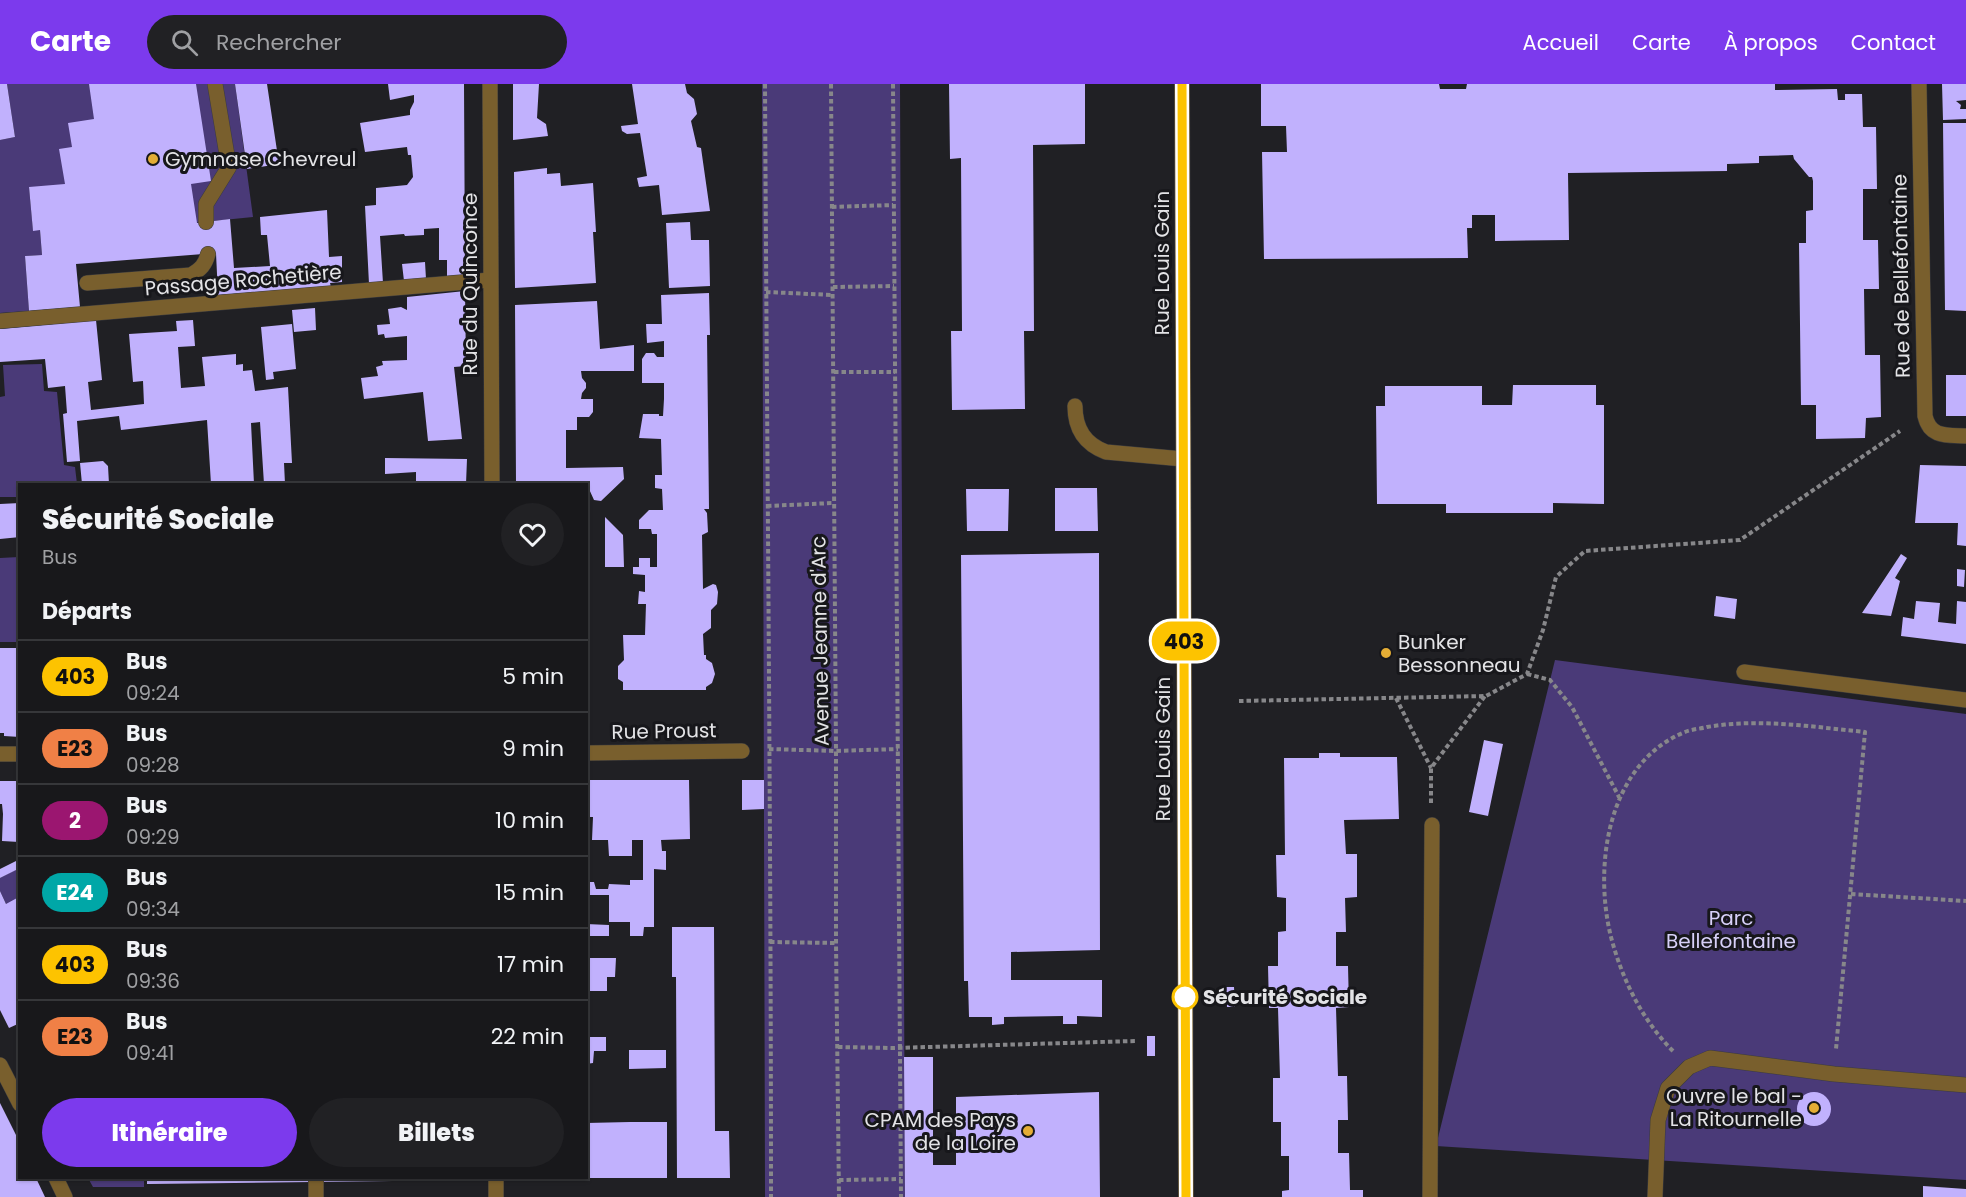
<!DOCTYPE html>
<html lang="fr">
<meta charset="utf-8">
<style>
body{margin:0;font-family:Poppins,sans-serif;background:#212124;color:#f1f3f6;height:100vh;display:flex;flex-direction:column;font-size:22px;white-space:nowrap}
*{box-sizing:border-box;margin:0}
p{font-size:20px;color:#9fa0a3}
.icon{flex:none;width:33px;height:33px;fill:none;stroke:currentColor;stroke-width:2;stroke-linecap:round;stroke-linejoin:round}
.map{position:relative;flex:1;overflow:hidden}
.details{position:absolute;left:18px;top:399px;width:570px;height:696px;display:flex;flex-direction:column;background:#18181b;border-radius:0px;box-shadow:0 2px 4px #0004,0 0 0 2px #36373a}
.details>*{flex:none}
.badge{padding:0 12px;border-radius:20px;font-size:21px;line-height:39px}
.map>.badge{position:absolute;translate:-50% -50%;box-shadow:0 0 0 3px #fff}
h2{padding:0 24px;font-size:22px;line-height:54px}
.round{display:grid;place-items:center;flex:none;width:63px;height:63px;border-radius:32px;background:#212124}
.summary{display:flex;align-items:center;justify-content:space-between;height:102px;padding:0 24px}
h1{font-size:28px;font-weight:800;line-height:45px}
.action{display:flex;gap:12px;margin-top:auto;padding:12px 24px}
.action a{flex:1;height:69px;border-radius:36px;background:#7c3aed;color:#fff;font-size:24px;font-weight:800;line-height:69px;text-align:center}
.action a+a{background:#212124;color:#f1f3f6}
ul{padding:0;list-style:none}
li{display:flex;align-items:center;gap:18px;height:72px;padding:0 24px;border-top:2px solid #36373a}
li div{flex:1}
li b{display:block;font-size:22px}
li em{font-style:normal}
li .badge{min-width:66px;font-weight:700;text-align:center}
header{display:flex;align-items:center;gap:36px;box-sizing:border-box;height:84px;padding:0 30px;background:#7c3aed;color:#fff}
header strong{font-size:28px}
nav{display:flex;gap:33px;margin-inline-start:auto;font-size:21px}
.search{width:420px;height:54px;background:#212124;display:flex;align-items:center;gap:15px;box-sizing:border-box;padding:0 21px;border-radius:33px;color:#9fa0a3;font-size:22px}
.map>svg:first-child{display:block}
.green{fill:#4a3a78}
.building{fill:#c1b1fd}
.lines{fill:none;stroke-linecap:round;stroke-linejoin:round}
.service-casing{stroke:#3b3b3f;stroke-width:16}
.minor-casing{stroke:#3b3b3f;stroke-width:16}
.path{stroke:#87878a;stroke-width:4;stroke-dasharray:4.5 3;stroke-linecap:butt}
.service{stroke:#795f2d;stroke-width:15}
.minor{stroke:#795f2d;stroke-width:15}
.line-casing{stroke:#fff;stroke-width:14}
.line{stroke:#fdc300;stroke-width:9}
.poi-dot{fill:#e4ad35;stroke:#17171b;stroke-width:2}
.stop-dot{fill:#fff;stroke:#fdc300;stroke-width:3}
.labels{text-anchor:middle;stroke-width:6;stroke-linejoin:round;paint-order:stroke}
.poi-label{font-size:20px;fill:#e3e3e6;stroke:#17171b;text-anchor:start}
.street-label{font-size:20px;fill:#e3e3e6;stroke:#17171b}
.park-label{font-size:20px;fill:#d7d0f8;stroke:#17171b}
.stop-label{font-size:20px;font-weight:bold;fill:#e3e3e6;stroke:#17171b;text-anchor:start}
</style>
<header>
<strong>Carte</strong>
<div class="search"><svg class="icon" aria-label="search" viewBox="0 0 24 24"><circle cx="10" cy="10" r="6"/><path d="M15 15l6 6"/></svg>Rechercher</div>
<nav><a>Accueil</a><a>Carte</a><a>À propos</a><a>Contact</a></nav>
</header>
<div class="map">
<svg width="1966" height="1113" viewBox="0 0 1966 1113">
<rect width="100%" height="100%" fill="#202024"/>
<path class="green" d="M 7,0 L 235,0 L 253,133 L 74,151 L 29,103 L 33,146 L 40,146 L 42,171 L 25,172 L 29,227 L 0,229 L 0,56 L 15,53 Z
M 762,0 L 900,0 L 905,1113 L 765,1113 Z
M 42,280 L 44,307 L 57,308 L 64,381 L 75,383 L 77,400 L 20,400 L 19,413 L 0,413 L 0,313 L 5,312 L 3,281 Z
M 19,473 L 19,558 L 0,558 L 0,474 Z
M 1555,576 L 1966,630 L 1966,1096 L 1436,1062 Z
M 19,784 L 19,819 L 6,820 L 0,807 L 0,794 Z
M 88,1094 L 144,1094 L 144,1103 L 93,1103 Z"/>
<path class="building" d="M 0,0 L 7,0 L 15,53 L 0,56 Z
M 89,0 L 196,0 L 211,97 L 191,100 L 197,139 L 230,135 L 234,184 L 270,182 L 267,151 L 261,151 L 260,133 L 327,126 L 329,173 L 342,172 L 342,198 L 330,199 L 331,203 L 218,211 L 216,169 L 76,180 L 80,223 L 29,227 L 25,172 L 42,171 L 40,146 L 33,147 L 29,103 L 65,100 L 59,65 L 72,63 L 68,39 L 94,35 Z
M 235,0 L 267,0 L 279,80 L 247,85 Z
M 388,0 L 464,0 L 465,192 L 447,194 L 447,176 L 439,176 L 439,144 L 424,145 L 424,151 L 405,152 L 404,150 L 380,152 L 383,199 L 369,200 L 365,122 L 376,121 L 376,104 L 407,101 L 413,93 L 411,71 L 408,71 L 407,63 L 365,68 L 360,39 L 410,31 L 410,26 L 414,18 L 414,11 L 390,16 Z
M 513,0 L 539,0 L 537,34 L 546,40 L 548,52 L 513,56 Z
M 632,0 L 685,0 L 687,9 L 694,15 L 697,30 L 691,37 L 697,63 L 701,64 L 710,127 L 662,131 L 659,101 L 639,103 L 637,94 L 647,92 L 640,49 L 627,50 L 622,47 L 621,42 L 638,40 Z
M 949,0 L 1085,0 L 1085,60 L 1033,61 L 1034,247 L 1024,247 L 1025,325 L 952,326 L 951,247 L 962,247 L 961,74 L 950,75 Z
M 1261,0 L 1439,0 L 1440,5 L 1466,5 L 1467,0 L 1775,0 L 1775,6 L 1837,5 L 1838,16 L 1845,16 L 1845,10 L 1862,10 L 1863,43 L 1876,43 L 1877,105 L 1863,105 L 1863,156 L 1878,156 L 1879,205 L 1864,205 L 1865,271 L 1880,271 L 1881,333 L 1866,334 L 1865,354 L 1816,355 L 1816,321 L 1801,321 L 1799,159 L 1806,159 L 1806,127 L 1813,126 L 1813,97 L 1812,93 L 1809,93 L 1794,75 L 1793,71 L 1759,72 L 1759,79 L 1727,80 L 1727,87 L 1568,89 L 1569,156 L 1495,157 L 1495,131 L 1472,131 L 1472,144 L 1467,144 L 1468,174 L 1264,175 L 1262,68 L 1287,68 L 1286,42 L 1261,42 Z
M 1942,0 L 1966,0 L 1966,16 L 1956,17 L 1961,21 L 1960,25 L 1966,25 L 1966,35 L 1943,36 Z
M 1943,39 L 1966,39 L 1966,227 L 1945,226 Z
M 547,84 L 547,90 L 560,89 L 561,102 L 593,99 L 596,148 L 593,148 L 596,199 L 515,204 L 514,88 Z
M 690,138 L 691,156 L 709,156 L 710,202 L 669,204 L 666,139 Z
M 425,178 L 426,195 L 404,197 L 402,180 Z
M 465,207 L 466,282 L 454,283 L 462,355 L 428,357 L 423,308 L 364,315 L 361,294 L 378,292 L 376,283 L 383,281 L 382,277 L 407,276 L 407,252 L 385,254 L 384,250 L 378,251 L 377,241 L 390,240 L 388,225 L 401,223 L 407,226 L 407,213 Z
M 709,209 L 710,251 L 707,251 L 709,425 L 704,425 L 707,429 L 708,448 L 702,451 L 703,505 L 713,500 L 716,501 L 718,508 L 717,520 L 711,526 L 711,544 L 703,550 L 704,571 L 706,571 L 706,575 L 712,579 L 715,590 L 712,599 L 706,603 L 706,606 L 623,606 L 623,598 L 618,595 L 618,582 L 624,576 L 623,551 L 645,551 L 646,520 L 638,520 L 639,507 L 645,508 L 645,491 L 633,490 L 633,483 L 639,483 L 639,474 L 650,474 L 650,483 L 657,483 L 657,450 L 652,450 L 651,445 L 639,445 L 639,436 L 649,426 L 663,426 L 662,405 L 655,404 L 655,391 L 662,391 L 661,355 L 639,354 L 643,330 L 659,330 L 659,332 L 663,332 L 664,315 L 664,299 L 642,299 L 642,275 L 646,269 L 654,269 L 657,273 L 664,273 L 664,257 L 647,259 L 646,240 L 662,240 L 661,211 Z
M 597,217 L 600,265 L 634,261 L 634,287 L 581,287 L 582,294 L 586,299 L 586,304 L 582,309 L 581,315 L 593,315 L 593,328 L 589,333 L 577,333 L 577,346 L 566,346 L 566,384 L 623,383 L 624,395 L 601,417 L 594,416 L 589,405 L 586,405 L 586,400 L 516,400 L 515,221 Z
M 315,224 L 316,246 L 294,248 L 292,226 Z
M 96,236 L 102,296 L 88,298 L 91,326 L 144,320 L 143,297 L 133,298 L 129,250 L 177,247 L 176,237 L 193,236 L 195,262 L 178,263 L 181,304 L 205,302 L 202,273 L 236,270 L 236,281 L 243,280 L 243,287 L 252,286 L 255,307 L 288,303 L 292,379 L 284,379 L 285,400 L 264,400 L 260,338 L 251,339 L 254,400 L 211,400 L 207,336 L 121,346 L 119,332 L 77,337 L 80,377 L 67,378 L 63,330 L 67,329 L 65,302 L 48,304 L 45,275 L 0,278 L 0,245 Z
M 292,240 L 296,285 L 273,288 L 274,295 L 266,296 L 261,243 Z
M 1946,291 L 1966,291 L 1966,332 L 1946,332 Z
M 1513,301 L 1596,301 L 1596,321 L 1604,321 L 1604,420 L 1553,419 L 1553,429 L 1446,429 L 1446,420 L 1377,420 L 1376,322 L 1385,322 L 1385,302 L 1482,302 L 1482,321 L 1512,321 Z
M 385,374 L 467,375 L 466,400 L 416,400 L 416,388 L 385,390 Z
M 103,377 L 108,382 L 109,400 L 82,400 L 80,379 Z
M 1920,381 L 1966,382 L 1966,462 L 1957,461 L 1958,439 L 1915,439 Z
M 1055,404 L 1097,404 L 1098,447 L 1055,447 Z
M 966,405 L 1009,405 L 1008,447 L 967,447 Z
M 20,419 L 20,453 L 0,455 L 0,420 Z
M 605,433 L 623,451 L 624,483 L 605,483 Z
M 1099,469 L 1100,866 L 1011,868 L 1011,896 L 1102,896 L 1102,933 L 1077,932 L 1077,940 L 1063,940 L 1063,932 L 1004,933 L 1004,940 L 992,941 L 992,933 L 969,933 L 968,897 L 964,897 L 961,471 Z
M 1901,470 L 1907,474 L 1895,494 L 1900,497 L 1891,532 L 1862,529 Z
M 1957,485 L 1965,486 L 1964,503 L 1957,502 Z
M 1716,512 L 1737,515 L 1735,535 L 1714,532 Z
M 1916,517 L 1940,519 L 1938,538 L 1956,540 L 1957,517 L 1966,518 L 1966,560 L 1901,552 L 1903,533 L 1914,535 Z
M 0,564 L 20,564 L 20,653 L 4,652 L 4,649 L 0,649 Z
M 1484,656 L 1503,660 L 1488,732 L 1469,728 Z
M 1319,669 L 1340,669 L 1340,673 L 1397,673 L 1399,735 L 1344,736 L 1346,770 L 1357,770 L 1357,813 L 1345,814 L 1346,848 L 1336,848 L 1336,882 L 1348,882 L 1349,923 L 1336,924 L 1338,992 L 1347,992 L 1348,1036 L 1338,1036 L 1338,1069 L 1349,1069 L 1350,1106 L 1363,1106 L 1363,1113 L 1282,1113 L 1282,1107 L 1289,1106 L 1289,1072 L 1281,1072 L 1281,1038 L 1273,1038 L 1273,994 L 1280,994 L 1278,924 L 1269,924 L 1268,882 L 1278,882 L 1278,848 L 1286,847 L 1286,814 L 1277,813 L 1276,771 L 1285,771 L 1284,674 L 1319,674 Z
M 586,696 L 689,696 L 690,755 L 661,756 L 662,767 L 666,767 L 666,786 L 654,785 L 654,843 L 644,843 L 643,852 L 630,852 L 630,838 L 609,838 L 609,811 L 586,811 L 586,798 L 594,798 L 596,805 L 608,805 L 609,800 L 630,801 L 630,796 L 643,796 L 643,756 L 632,756 L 632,772 L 609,772 L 608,756 L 592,756 L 593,733 L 586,733 Z
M 742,696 L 764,696 L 764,725 L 742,726 Z
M 0,697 L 20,697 L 19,758 L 2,757 L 3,730 L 2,720 L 0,720 Z
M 20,775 L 20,784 L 0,794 L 0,785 Z
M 0,807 L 6,820 L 17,814 L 20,819 L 20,939 L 9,944 L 0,926 Z
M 586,840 L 609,841 L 609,852 L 586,852 Z
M 672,843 L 714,843 L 715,1047 L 729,1047 L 730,1094 L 677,1094 L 676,893 L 672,893 Z
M 588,874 L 616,874 L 615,893 L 607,893 L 607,907 L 586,907 Z
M 1226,903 L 1234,903 L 1235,923 L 1227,923 Z
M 1147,952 L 1155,952 L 1155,972 L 1147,972 Z
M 586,953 L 606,953 L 606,967 L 594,967 L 593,979 L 586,980 Z
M 629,966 L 666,966 L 666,984 L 629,985 Z
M 904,973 L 933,973 L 933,1081 L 956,1081 L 956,1013 L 1099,1008 L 1100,1113 L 905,1113 Z
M1797 1025a17 17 0 1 1 34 0a17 17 0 1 1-34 0Z
M 0,1019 L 20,1059 L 20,1094 L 36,1094 L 45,1113 L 0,1113 Z
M 630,1038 L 667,1038 L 667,1094 L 586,1094 L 586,1039 Z
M 147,1094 L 471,1094 L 471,1096 L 147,1100 Z
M 1923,1102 L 1966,1105 L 1966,1113 L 1923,1113 Z"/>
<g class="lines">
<g class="service-casing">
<path id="service" d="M 206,138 L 206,120 L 229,83 L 215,0
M 87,199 L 191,191 C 201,185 205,181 208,170
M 0,237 L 490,196
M 1075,322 C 1075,345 1085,360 1106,368 L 1183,375
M 1744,588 L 1966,616
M 316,1098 L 316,1113
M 1430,1113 L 1432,741
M 1655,1113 L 1658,1036 L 1668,1004 L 1689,983 L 1710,974 L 1834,990 L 1966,1001"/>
</g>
<g class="minor-casing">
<path id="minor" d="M 490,0 L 492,400
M 1182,0 L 1186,1113
M 1919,0 L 1925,332 C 1930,354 1947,351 1966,352
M 586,669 L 742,667
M 0,670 L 20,670
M 0,981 L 20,1020
M 56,1094 L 65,1113
M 496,1094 L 496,1113"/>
</g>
<path class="path" d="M 765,0 C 767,371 771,742 771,1113
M 831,0 L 836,667 L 836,859 L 839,1113
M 893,0 L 901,1113
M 832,123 L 893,121
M 833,203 L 894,202
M 766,208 L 833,211
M 834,288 L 895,288
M 767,422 L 833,419
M 1527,590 L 1550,596 L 1572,623 L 1619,713
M 1396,614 L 1431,684
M 1239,617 L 1486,612 L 1527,590 L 1543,546 L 1556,493 L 1585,467 L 1740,456 L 1900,347
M 769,665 L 836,667 L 898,665
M 1431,719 L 1431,684 L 1485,612
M 1851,810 L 1966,817
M 770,858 L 836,859
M 838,963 L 894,964 L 1135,957
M 1673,967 C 1642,936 1622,895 1611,853 C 1593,781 1608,679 1685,648 C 1692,645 1700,645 1707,643 C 1759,634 1813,643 1865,648 L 1836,965
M 839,1096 L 901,1095"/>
<use href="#service" class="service"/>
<use href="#minor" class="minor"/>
</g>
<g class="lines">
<g class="line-casing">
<path id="line" d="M 1182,0 L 1186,1113"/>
</g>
<use href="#line" class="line"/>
</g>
<g class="poi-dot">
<circle cx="153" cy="75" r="6"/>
<circle cx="1386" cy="569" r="6"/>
<circle cx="1814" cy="1024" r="6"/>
<circle cx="1028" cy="1047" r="6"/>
</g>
<circle class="stop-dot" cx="1185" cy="913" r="12"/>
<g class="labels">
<g class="poi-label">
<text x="165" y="82">Gymnase Chevreul</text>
<text x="1398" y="565">Bunker<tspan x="1398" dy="23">Bessonneau</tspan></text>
<text x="1802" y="1019" text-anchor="end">Ouvre le bal -<tspan x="1802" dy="23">La Ritournelle</tspan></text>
<text x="1016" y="1043" text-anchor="end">CPAM des Pays<tspan x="1016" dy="23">de la Loire</tspan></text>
</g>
<g class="street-label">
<text transform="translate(1162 179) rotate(-90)" y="7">Rue Louis Gain</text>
<text transform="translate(1901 192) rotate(-91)" y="7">Rue de Bellefontaine</text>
<text transform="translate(243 196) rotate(-5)" y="7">Passage Rochetière</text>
<text transform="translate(470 200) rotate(-90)" y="7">Rue du Quinconce</text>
<text transform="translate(820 557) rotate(-91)" y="7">Avenue Jeanne d'Arc</text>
<text transform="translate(664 647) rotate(-1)" y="7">Rue Proust</text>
<text transform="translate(1163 665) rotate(-90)" y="7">Rue Louis Gain</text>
</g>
<g class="park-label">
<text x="1731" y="841">Parc<tspan x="1731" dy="23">Bellefontaine</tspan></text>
</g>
<g class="stop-label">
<text x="1203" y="920">Sécurité Sociale</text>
</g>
</g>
</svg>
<b class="badge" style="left:1184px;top:557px;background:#fdc300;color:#111">403</b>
<section class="details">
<div class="summary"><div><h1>Sécurité Sociale</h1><p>Bus</p></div><a class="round"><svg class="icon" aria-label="heart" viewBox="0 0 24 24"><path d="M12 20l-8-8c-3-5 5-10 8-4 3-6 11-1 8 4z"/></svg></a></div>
<h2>Départs</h2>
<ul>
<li><span class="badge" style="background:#fdc300;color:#111">403</span><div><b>Bus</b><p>09:24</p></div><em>5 min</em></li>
<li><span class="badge" style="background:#f08046;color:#111">E23</span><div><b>Bus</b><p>09:28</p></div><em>9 min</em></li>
<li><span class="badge" style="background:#9b1670;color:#fff">2</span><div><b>Bus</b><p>09:29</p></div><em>10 min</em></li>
<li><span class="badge" style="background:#00a7a7;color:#fff">E24</span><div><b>Bus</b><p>09:34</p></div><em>15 min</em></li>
<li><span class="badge" style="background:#fdc300;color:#111">403</span><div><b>Bus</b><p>09:36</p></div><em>17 min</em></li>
<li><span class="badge" style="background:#f08046;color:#111">E23</span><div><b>Bus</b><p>09:41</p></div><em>22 min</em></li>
</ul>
<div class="action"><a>Itinéraire</a><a>Billets</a></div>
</section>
</div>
